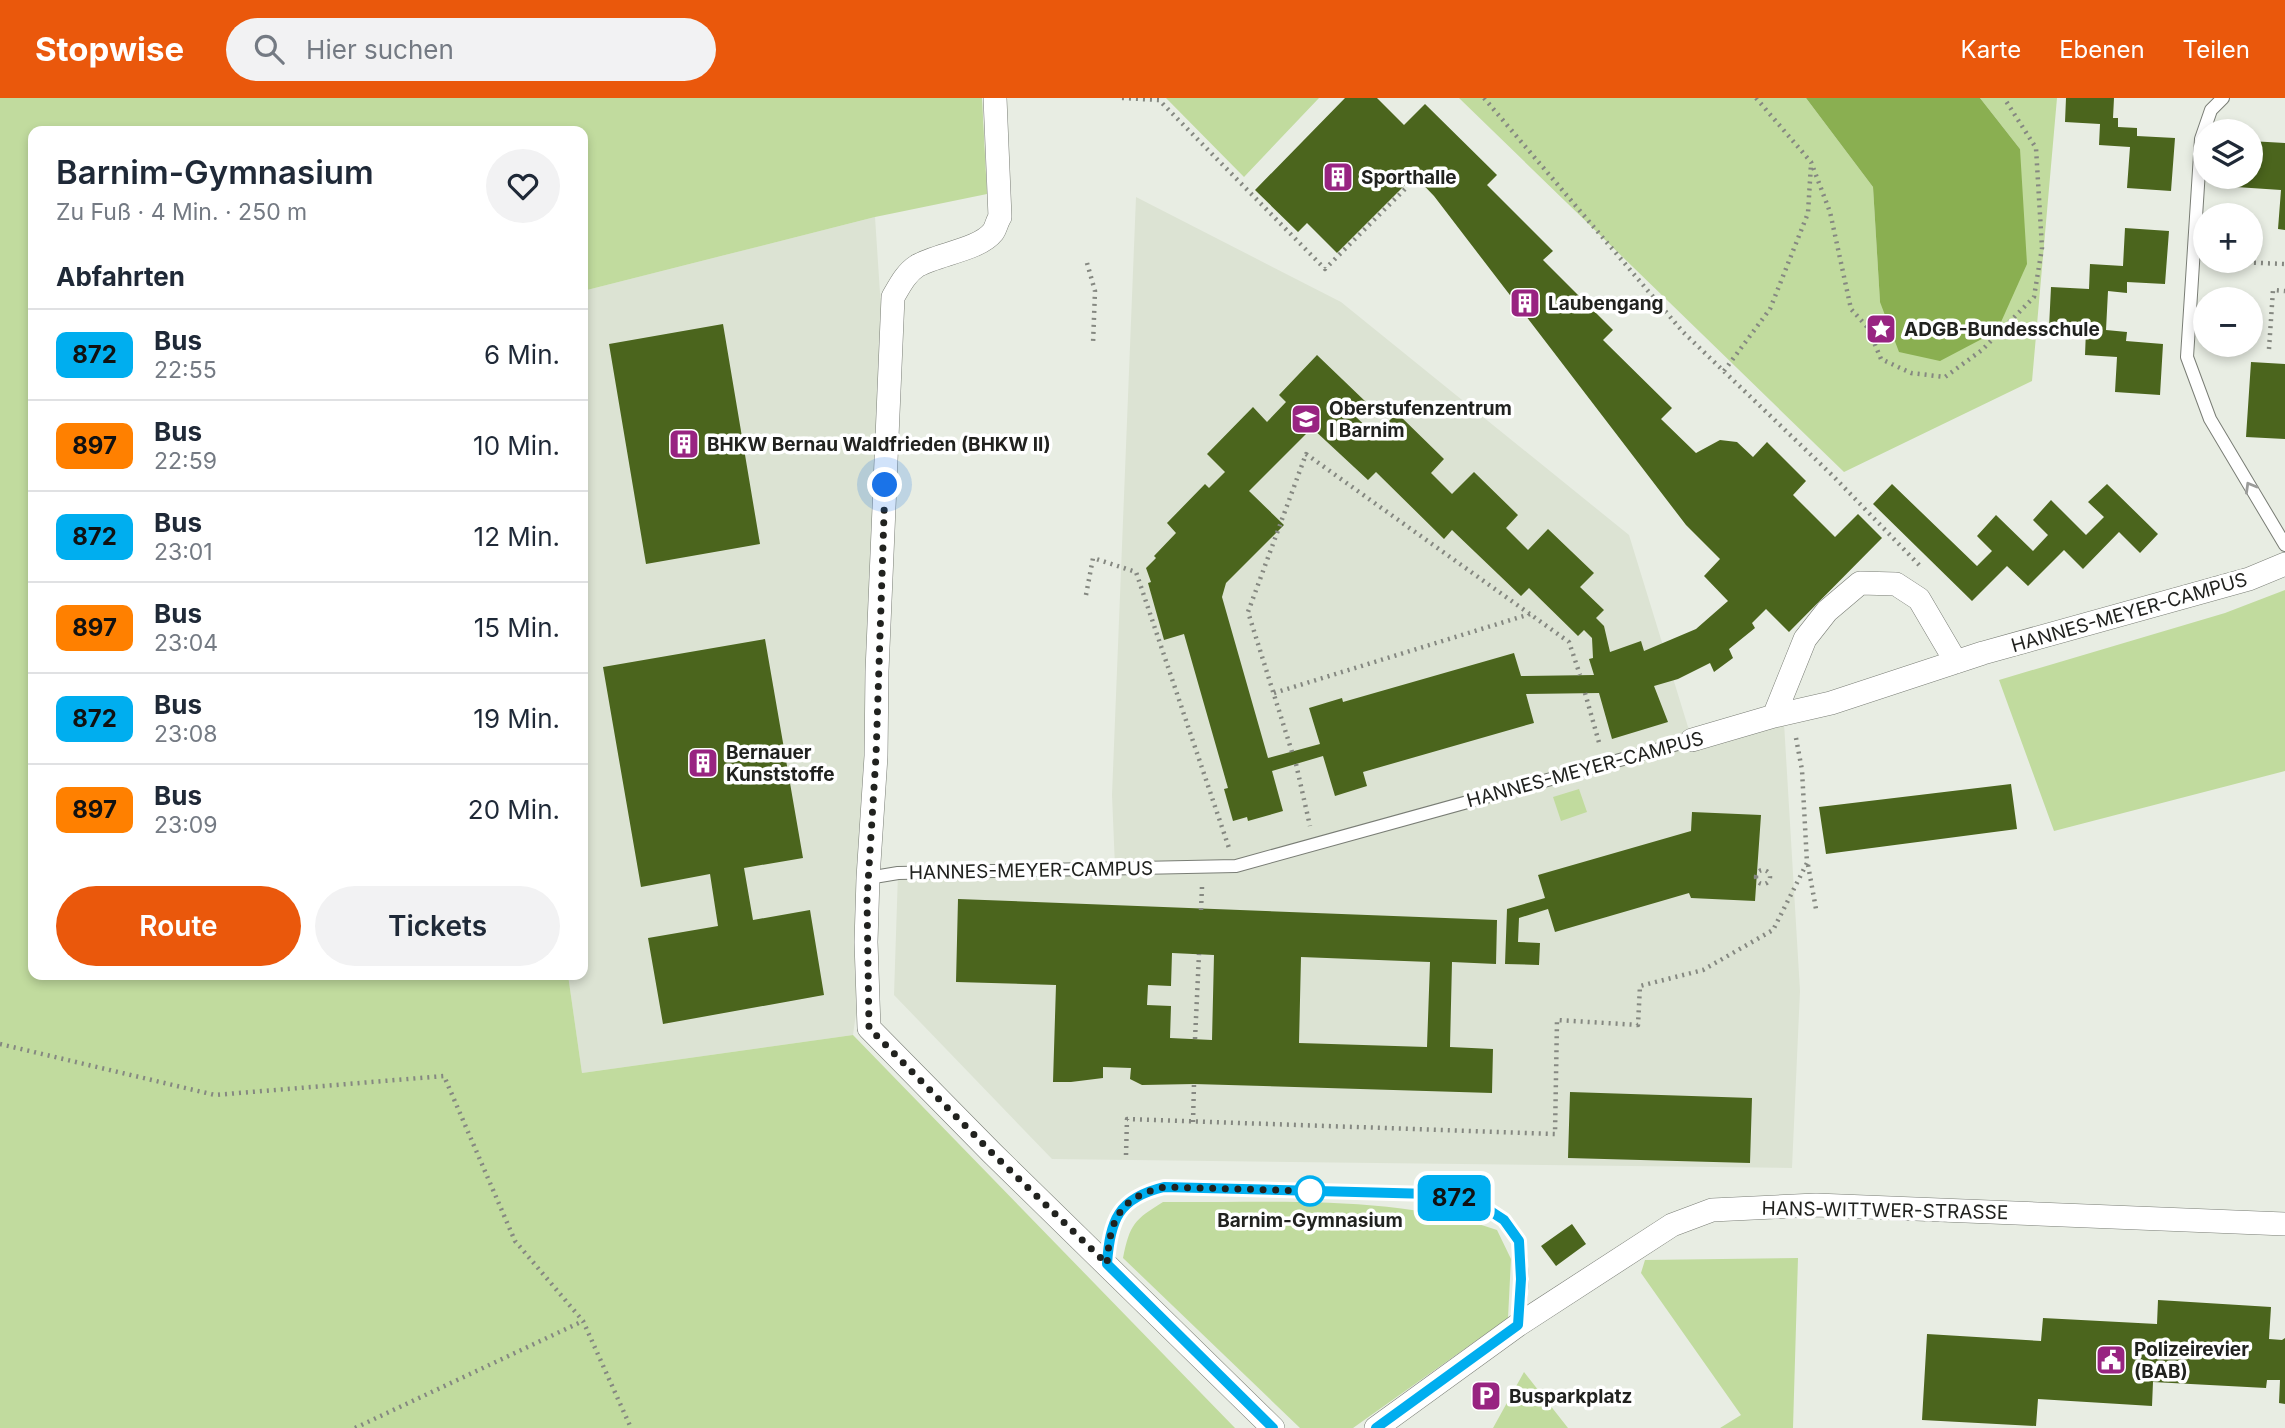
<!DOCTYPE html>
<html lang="de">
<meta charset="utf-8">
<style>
body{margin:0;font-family:Inter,sans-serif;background:#f2f2f3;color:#1f2937;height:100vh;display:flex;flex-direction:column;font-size:26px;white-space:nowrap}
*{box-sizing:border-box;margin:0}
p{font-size:23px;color:#747a83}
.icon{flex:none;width:38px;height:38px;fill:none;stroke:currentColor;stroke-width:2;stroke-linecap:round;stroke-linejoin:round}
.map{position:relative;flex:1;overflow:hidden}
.drawer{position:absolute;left:28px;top:28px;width:560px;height:854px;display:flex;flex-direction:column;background:#fff;border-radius:14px;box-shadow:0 4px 10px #0003}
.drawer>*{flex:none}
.badge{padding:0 14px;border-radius:10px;font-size:24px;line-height:46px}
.controls{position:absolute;left:2193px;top:21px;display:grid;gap:14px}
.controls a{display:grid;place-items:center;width:70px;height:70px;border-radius:50%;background:#fff;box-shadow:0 4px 10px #0003;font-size:35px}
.you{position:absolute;width:35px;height:35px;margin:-18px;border:5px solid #fff;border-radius:50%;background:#1a73e8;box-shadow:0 0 0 10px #1a73e833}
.map>.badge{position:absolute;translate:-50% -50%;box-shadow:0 0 0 4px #fff}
h2{padding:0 28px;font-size:26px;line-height:63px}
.round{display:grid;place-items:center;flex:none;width:74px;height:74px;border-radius:37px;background:#f2f2f3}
.overview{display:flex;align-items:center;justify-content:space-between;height:119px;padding:0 28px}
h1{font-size:33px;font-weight:600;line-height:52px}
.primary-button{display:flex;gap:14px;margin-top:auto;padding:14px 28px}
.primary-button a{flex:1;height:80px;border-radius:42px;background:#ea580c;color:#fff;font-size:28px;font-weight:600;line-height:80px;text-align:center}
.primary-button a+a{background:#f2f2f3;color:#1f2937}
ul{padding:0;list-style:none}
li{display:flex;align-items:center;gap:21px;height:91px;padding:0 28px;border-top:2px solid #e0e1e3}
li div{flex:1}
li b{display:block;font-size:26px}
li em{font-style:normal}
li .badge{min-width:77px;font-weight:700;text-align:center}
header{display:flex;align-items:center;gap:42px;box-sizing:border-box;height:98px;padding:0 35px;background:#ea580c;color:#fff}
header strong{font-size:33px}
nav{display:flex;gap:38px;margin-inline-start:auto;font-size:24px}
.search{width:490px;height:63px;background:#f2f2f3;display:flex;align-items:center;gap:18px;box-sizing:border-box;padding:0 24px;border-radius:38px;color:#747a83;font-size:26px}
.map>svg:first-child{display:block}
.built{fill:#dce3d3}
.green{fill:#c1db9e}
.water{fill:#8aaf51}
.building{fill:#4b651d;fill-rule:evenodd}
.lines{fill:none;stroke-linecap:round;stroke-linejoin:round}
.lane-casing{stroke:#797d75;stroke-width:14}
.street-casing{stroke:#797d75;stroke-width:24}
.path{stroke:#858881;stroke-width:4.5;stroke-dasharray:2 5;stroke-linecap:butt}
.lane{stroke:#fff;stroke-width:12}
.street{stroke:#fff;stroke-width:23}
.oneway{stroke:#9b9c9a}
.line-casing{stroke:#fff;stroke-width:16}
.line{stroke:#00aeef;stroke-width:10}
.walk{stroke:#21221f;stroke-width:7;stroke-dasharray:0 12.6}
.stop-dot{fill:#fff;stroke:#00aeef;stroke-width:3.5}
.labels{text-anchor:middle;stroke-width:7;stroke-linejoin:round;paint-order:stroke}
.poi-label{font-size:19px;font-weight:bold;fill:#21221f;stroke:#fff;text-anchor:start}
.street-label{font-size:19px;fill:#21221f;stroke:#fff}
.stop-label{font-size:19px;font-weight:bold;fill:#21221f;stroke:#fff}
</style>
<header>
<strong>Stopwise</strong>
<div class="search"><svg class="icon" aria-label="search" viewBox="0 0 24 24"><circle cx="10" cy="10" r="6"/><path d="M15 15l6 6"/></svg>Hier suchen</div>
<nav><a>Karte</a><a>Ebenen</a><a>Teilen</a></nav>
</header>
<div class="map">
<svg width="2285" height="1330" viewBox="0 0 2285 1330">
<rect width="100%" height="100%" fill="#e8ede3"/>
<path class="built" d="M 1136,99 L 1341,204 L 1629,437 L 1692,642 L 1783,608 L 1800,893 L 1792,1070 L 1052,1061 L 894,897 L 898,775 L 1115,769 L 1112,697 Z
M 875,119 L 880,195 L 890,241 L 866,844 L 853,937 L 582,975 L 568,877 L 583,877 L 583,193 Z"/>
<path class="green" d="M 0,0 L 982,0 L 987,96 L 875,119 L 583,193 L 583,33 L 33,33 L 33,877 L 568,877 L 582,975 L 853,937 L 1235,1330 L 0,1330 Z
M 1166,0 L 1319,0 L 1244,79 Z
M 1459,0 L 1806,0 L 1873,89 L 1880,204 L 2020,51 L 1980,0 L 2057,0 L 2032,283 L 1844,374 Z
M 2285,492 L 2285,673 L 2054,733 L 1999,582 L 2225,515 Z
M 1579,691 L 1587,714 L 1561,723 L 1553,699 Z
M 1163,1104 C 1270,1105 1396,1096 1497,1132 L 1511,1161 L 1508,1220 L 1353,1330 L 1300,1330 L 1123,1160 C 1130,1126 1134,1122 1163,1104 Z
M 1798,1160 L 1793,1330 L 1720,1330 L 1741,1317 L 1641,1175 L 1645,1162 Z
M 1524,1274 L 1568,1330 L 1493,1330 Z"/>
<path class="water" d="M 1806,0 L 1980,0 L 2020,51 L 2027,166 L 1997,233 L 1940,263 L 1899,254 L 1880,204 L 1873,89 Z"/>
<path class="building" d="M 1345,0 L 1377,0 L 1404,27 L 1425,6 L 1497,77 L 1487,87 L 1553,153 L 1543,162 L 1613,232 L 1603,242 L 1672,310 L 1661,321 L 1696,355 L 1720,342 L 1737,344 L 1753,359 L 1767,344 L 1806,383 L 1793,397 L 1835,439 L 1858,416 L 1882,440 L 1789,534 L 1766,511 L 1752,525 L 1755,530 L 1729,551 L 1733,560 L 1714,574 L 1710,565 L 1678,581 L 1654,588 L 1668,624 L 1612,641 L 1599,595 L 1526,596 L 1534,625 L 1363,674 L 1367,688 L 1335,698 L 1323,658 L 1272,673 L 1283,713 L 1248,723 L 1247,719 L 1233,723 L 1224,691 L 1228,690 L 1184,536 L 1164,542 L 1148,485 L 1151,484 L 1146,470 L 1156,460 L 1154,458 L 1176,435 L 1167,425 L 1205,386 L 1209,390 L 1225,374 L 1207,356 L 1253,309 L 1267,324 L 1286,304 L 1279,297 L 1317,257 L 1367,305 L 1355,318 L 1375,337 L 1397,315 L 1444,361 L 1431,375 L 1452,396 L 1474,374 L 1518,417 L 1506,430 L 1528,452 L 1548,431 L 1594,475 L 1580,489 L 1604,512 L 1596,520 L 1604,528 L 1610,554 L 1641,543 L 1644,553 L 1696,531 L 1728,503 L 1704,478 L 1720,461 L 1686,427 L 1434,98 L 1410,73 L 1407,76 L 1411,81 L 1337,155 L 1307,125 L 1298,134 L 1255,92 ZM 1312,330 L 1368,382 L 1376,374 L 1444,441 L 1452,432 L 1521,498 L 1529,490 L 1578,538 L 1584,532 L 1592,540 L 1593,560 L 1589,561 L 1594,577 L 1521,578 L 1514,555 L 1343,604 L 1342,600 L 1309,610 L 1320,646 L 1268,660 L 1222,499 L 1226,485 L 1284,427 L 1249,393 Z
M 2066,0 L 2114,0 L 2113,20 L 2118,20 L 2118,29 L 2137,30 L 2137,38 L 2175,40 L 2171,93 L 2127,90 L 2130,49 L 2099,47 L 2100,26 L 2065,24 Z
M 2250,43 L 2285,45 L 2285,132 L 2278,131 L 2281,92 L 2236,89 L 2236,79 L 2250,79 Z
M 2125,130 L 2169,133 L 2165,186 L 2127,184 L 2127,195 L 2108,193 L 2106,232 L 2127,234 L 2126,243 L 2163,246 L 2160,297 L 2115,294 L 2117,259 L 2085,257 L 2086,232 L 2049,230 L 2051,189 L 2089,191 L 2090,166 L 2123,168 Z
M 723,226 L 760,446 L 646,466 L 609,246 Z
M 2251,264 L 2285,266 L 2285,341 L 2246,339 Z
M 1892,386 L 1977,468 L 1992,453 L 1977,438 L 1996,417 L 2033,453 L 2048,437 L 2033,422 L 2051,402 L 2086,437 L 2104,419 L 2088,404 L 2107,386 L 2158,436 L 2140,455 L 2119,434 L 2083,471 L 2064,452 L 2028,488 L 2007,468 L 1972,503 L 1873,406 Z
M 765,541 L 803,760 L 744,770 L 753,822 L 810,812 L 824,897 L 663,926 L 648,840 L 718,828 L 710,776 L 641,789 L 603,569 Z
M 2011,686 L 2017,731 L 1826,756 L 1819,709 Z
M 1692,714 L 1761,717 L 1755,803 L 1691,800 L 1689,795 L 1555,834 L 1548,811 L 1519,820 L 1518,844 L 1540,845 L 1539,867 L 1505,866 L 1507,811 L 1545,800 L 1538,777 L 1691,733 Z
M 958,801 L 1497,822 L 1496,866 L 1452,864 L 1450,949 L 1493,951 L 1492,995 L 1194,986 L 1142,987 L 1130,981 L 1131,970 L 1103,969 L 1103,980 L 1071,984 L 1053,984 L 1056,887 L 956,884 ZM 1172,855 L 1214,857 L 1212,942 L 1170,940 L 1171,908 L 1147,907 L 1148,887 L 1171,888 ZM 1301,859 L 1430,864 L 1427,949 L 1299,945 Z
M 1570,994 L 1752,1000 L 1750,1065 L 1568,1060 Z
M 1572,1126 L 1586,1146 L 1556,1168 L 1541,1148 Z
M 2158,1202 L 2271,1209 L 2269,1241 L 2282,1242 L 2285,1240 L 2285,1306 L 2279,1305 L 2280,1282 L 2267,1282 L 2266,1290 L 2153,1284 L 2152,1308 L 2038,1301 L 2036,1328 L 1922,1322 L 1927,1236 L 2041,1243 L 2043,1220 L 2157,1226 Z"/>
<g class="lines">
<g class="lane-casing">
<path id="lane" d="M 2223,0 L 2211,12 L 2201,41 L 2187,259 L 2210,321 L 2285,447
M 868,780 L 898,775 L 1236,768 L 1692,642
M 1107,1166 C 1110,1122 1118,1100 1164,1089 L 1431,1096 L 1478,1105 L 1504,1122 L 1519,1143 L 1522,1181 L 1518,1227"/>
</g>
<g class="street-casing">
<path id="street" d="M 995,0 L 1000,119 C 997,123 996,130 993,134 C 979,152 937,156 917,168 C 906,175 900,187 893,199 L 877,573 L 876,658 L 868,780 L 866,844 L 869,930 L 992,1055 L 1273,1330
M 1774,618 L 1805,541 L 1827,513 L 1860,485 L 1896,486 L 1919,501 L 1956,564
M 1692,642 L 1774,618 L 1831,605 L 1983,555 L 2249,481 L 2285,466
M 1376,1330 L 1518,1227 L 1672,1127 L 1712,1112 L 1816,1107 L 2285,1126"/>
</g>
<path class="path" d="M 1122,0 L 1159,2 L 1325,171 L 1415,81
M 1484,0 L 1683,234 L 1833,378 L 1921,469
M 1756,0 L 1811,64 L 1830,114 L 1851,211 L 1868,230 L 1881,261 L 1911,275 L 1945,279 L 1982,252 L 2034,199 L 2042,150 L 2036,50 L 2004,0
M 2212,163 L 2285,166
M 1087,165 L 1095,193 L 1093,246
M 2269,251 L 2273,192 L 2285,193
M 1724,273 L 1770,211 L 1808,115 L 1811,66
M 1086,497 L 1093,460 L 1136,474 L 1229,750
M 1274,595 L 1530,516
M 1585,595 L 1600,648
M 1292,654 L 1248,514 L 1306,356 L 1569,544 L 1580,577
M 1296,666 L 1310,728
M 1808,767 L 1816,811
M1756 779a7 7 0 1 1 14 0a7 7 0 1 1-14 0Z
M 1201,812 L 1202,789
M 1195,941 L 1199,856
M 0,946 L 215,997 L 444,978 L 515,1143 L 583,1223 L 631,1330
M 1193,1024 L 1194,986
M 1126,1057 L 1127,1021 L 1555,1036 L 1557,922 L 1638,927 L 1640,888 L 1703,872 L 1773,832 L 1807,765 L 1802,672 L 1796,640
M 355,1330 L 583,1223"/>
<use href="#lane" class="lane"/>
<use href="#street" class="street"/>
</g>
<defs><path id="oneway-chevron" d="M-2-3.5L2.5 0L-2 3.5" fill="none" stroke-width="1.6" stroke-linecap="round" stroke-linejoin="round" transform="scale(1.75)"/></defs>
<use class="oneway" href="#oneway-chevron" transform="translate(2250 389) rotate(-120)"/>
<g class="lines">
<g class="line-casing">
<path id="line" d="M 1273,1330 L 1107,1166 C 1110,1122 1118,1100 1164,1089 L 1431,1096 L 1478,1105 L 1504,1122 L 1519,1143 L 1521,1181 L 1518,1227 L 1376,1330"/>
</g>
<use href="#line" class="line"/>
<path class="walk" d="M 885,387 L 876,658 L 867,801 L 869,930 L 992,1055 L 1107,1166 C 1110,1122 1118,1100 1164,1089 L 1310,1093"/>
</g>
<defs>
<g id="building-square" transform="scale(1.575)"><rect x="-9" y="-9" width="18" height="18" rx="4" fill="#982481" stroke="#fff"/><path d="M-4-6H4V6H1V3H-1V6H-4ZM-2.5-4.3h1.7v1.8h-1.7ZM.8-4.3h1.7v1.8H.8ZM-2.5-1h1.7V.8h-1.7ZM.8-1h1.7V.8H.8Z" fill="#fff"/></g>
<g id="sight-square" transform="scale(1.575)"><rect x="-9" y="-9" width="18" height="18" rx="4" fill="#982481" stroke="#fff"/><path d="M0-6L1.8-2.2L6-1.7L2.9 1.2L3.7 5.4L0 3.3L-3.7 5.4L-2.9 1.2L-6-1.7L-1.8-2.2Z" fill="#fff"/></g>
<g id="school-square" transform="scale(1.575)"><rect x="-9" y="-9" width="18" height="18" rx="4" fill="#982481" stroke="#fff"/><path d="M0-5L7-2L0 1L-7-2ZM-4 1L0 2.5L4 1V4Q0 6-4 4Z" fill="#fff"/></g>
<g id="civic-square" transform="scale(1.575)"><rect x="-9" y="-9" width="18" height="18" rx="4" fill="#982481" stroke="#fff"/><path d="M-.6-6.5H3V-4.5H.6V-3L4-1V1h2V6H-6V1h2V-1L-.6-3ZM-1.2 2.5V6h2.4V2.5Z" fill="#fff"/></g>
<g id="parking-square" transform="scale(1.575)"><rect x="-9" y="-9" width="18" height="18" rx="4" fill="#982481" stroke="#fff"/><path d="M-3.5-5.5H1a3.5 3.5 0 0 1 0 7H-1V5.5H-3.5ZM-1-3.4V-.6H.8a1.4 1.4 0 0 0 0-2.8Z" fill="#fff"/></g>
</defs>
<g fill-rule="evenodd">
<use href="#building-square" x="1338" y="79"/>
<use href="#building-square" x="1525" y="205"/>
<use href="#sight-square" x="1881" y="231"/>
<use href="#school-square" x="1306" y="321"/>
<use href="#building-square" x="684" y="346"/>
<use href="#building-square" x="703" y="665"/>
<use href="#civic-square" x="2111" y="1262"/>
<use href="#parking-square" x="1486" y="1298"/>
</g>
<circle class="stop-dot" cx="1310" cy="1093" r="14"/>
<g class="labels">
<g class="poi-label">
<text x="1361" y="86">Sporthalle</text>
<text x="1548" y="212">Laubengang</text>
<text x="1904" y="238">ADGB-Bundesschule</text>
<text x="1329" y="317">Oberstufenzentrum<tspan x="1329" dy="22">I Barnim</tspan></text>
<text x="707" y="353">BHKW Bernau Waldfrieden (BHKW II)</text>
<text x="726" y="661">Bernauer<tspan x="726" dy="22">Kunststoffe</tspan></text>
<text x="2134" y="1258">Polizeirevier<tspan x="2134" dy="22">(BAB)</tspan></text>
<text x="1509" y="1305">Busparkplatz</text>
</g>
<g class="street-label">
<text transform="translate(2129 514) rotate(-16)" y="7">HANNES-MEYER-CAMPUS</text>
<text transform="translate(1585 671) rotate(-15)" y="7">HANNES-MEYER-CAMPUS</text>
<text transform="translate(1031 772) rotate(-1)" y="7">HANNES-MEYER-CAMPUS</text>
<text transform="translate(1885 1112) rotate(1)" y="7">HANS-WITTWER-STRASSE</text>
</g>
<g class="stop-label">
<text x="1310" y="1129">Barnim-Gymnasium</text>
</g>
</g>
</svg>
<div class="controls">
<a><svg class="icon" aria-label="layers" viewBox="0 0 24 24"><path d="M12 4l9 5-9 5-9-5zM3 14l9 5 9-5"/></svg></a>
<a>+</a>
<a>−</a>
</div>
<div class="you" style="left:885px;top:387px"></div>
<b class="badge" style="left:1454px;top:1100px;background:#00aeef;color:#111">872</b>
<section class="drawer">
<div class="overview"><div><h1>Barnim-Gymnasium</h1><p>Zu Fuß · 4 Min. · 250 m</p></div><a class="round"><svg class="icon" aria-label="heart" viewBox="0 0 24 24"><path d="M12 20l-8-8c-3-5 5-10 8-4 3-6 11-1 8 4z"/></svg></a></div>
<h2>Abfahrten</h2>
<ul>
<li><span class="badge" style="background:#00aeef;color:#111">872</span><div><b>Bus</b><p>22:55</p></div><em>6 Min.</em></li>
<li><span class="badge" style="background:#ff8000;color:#111">897</span><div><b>Bus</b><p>22:59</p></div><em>10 Min.</em></li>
<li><span class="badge" style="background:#00aeef;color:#111">872</span><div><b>Bus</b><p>23:01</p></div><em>12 Min.</em></li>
<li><span class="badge" style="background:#ff8000;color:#111">897</span><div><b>Bus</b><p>23:04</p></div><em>15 Min.</em></li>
<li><span class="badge" style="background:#00aeef;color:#111">872</span><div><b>Bus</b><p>23:08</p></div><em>19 Min.</em></li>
<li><span class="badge" style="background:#ff8000;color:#111">897</span><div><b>Bus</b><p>23:09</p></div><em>20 Min.</em></li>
</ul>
<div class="primary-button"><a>Route</a><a>Tickets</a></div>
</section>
</div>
